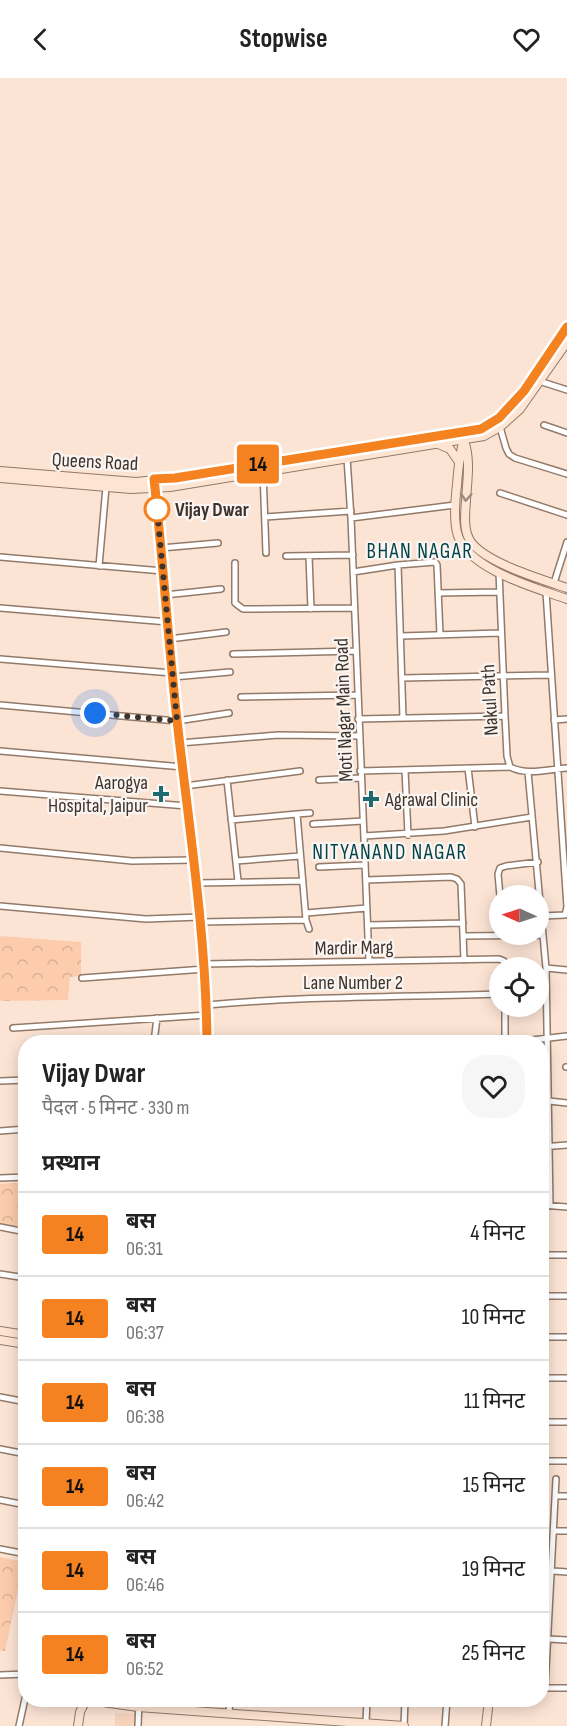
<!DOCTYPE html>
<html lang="hi">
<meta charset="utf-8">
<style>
body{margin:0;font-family:"Sofia Sans Condensed","Noto Sans Devanagari",sans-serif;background:#f6f6f6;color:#222;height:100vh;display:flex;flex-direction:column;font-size:22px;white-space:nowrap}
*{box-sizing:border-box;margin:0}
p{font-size:20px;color:#767676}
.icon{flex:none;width:33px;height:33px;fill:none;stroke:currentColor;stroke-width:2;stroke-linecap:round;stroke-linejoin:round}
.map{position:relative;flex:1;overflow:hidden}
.panel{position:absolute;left:18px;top:957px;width:531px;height:672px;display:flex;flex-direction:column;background:#fff;border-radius:24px;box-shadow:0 3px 15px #0003}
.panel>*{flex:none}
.badge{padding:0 12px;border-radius:4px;font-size:21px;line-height:39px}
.needle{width:39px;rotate:273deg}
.controls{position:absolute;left:489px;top:807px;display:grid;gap:12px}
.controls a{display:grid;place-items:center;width:60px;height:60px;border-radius:50%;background:#fff;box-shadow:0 3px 15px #0003;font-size:30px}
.you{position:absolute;width:30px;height:30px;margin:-15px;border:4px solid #fff;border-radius:50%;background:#1a73e8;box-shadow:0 0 0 9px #1a73e833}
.map>.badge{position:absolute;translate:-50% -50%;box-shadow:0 0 0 3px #fff}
h2{padding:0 24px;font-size:22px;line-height:54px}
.round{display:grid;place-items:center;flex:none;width:63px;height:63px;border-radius:24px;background:#f6f6f6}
.summary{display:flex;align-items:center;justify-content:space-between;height:102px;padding:0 24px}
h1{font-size:28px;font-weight:700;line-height:45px}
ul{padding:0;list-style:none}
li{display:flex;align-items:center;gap:18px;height:84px;padding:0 24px;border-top:2px solid #e0e0e0}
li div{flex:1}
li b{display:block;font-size:22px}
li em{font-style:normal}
li .badge{min-width:66px;font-weight:700;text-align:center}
header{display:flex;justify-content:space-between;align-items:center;height:78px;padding:0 24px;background:#fff;font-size:27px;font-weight:700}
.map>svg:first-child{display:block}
.built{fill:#f8d4bd}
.park{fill:url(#park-crowns)}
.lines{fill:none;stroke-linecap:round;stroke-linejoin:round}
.street-casing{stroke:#937968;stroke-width:8}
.secondary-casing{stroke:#937968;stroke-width:10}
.street{stroke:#fff;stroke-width:5}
.secondary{stroke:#fee4d2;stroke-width:8}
.oneway{stroke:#9e8c7f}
.line-casing{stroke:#fff;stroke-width:14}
.line{stroke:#f58220;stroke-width:9}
.walk{stroke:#3e332c;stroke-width:6;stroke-dasharray:0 10.8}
.stop-dot{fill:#fff;stroke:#f58220;stroke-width:3}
.poi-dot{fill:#1e6a71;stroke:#fbf5f2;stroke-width:2}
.labels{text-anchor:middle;stroke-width:4.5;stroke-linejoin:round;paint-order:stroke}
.street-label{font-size:20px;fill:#3e332c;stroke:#fbf5f2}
.stop-label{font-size:20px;font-weight:bold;fill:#3e332c;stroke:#fbf5f2;text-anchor:start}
.poi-label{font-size:20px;fill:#3e332c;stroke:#fbf5f2;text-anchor:end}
.neighbourhood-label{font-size:21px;letter-spacing:1.5px;fill:#004349;stroke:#fbf5f2}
</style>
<header><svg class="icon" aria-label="back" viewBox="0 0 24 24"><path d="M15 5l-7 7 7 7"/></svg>Stopwise<svg class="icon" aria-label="heart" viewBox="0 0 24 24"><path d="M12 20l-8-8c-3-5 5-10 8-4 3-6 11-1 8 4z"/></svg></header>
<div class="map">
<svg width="567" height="1648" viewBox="0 0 567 1648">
<defs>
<pattern id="park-crowns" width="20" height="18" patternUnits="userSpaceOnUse" patternTransform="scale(1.5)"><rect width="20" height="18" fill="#fcccad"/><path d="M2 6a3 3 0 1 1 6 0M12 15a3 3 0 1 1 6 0" fill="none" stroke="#d9b095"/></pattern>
</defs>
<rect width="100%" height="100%" fill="#fce4d5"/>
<path class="built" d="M 115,1635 L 135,1636 L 134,1648 L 115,1648 Z"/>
<path class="park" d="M 0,858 L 81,864 L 81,898 L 70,899 L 68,922 L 0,923 Z
M 25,1104 L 25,1149 L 0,1145 L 0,1106 Z
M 0,1479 L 24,1484 L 5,1573 L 0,1573 Z"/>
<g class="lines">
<g class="street-casing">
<path id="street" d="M 539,303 L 567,312
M 544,347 L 567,355
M 500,349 L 506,370 L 509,376 L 515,380 L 567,396
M 347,380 L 351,440 L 369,883
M 263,394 L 266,475
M 500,415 L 567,437
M 265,439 L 351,433
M 351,440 L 455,427
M 161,470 L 218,465
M 286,478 L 353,477
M 309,478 L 311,531
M 0,479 L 163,493
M 235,485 L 235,525 L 243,531 L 354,530
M 398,487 L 403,640
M 99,488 L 106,409
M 353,494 L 398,487 L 435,484 L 437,487 L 440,557
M 499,494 L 505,638 L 507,678 L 510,689 C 528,698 548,691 567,690
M 554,505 L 567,464
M 438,515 L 498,514
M 165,517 L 221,511
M 0,530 L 168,544
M 401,558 L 500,555
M 169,561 L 226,554
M 233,576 L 355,573
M 0,581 L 172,595
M 173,599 L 230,594
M 402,600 L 550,597
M 241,619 L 357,617
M 0,627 L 177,643 L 229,635
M 358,641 L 505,638
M 554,642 L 567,641
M 180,665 L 278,657 L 359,658
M 0,673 L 183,689
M 468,690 L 475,749
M 405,692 L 408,757
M 360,693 L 510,689
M 528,694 L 546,890 L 550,1128
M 227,702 L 238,803
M 319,702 L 361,700
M 185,708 L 300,693
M 0,713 L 187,728
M 231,742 L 297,736
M 313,746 L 363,743
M 364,758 L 444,753 L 532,739
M 0,770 L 132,783 L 194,782
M 236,783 L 300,778
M 319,789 L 365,787
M 366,802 L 451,799 L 457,801 L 461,806 L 464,882
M 197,805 L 303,803
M 500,818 L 498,796 L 500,790 L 506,788 L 538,784
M 0,828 L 146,841 L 200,839
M 306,835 L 367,830
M 542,838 L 565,837 L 567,829 L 546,514
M 201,844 L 306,842
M 368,847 L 463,845
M 309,851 L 306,842 L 297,736 L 310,735
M 463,858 L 543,857
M 204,886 L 499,881 L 504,883 L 505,890
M 546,890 L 567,892
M 82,900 L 205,891
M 207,927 C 304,918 402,919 500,916
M 505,928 L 505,964
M 13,950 L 207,937
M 154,964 L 157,940
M 514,964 L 567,958
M 566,989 L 567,989
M 0,1003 L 26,1002
M 549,1023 L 567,1025
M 0,1053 L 26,1051
M 542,1069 L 567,1067
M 0,1100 L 26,1099
M 542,1127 L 567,1129
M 0,1149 L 26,1154
M 542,1177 L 567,1177
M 0,1196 L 26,1200
M 542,1218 L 567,1218
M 542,1259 L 567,1259
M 542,1300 L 567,1300
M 0,1319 L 26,1324
M 542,1344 L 567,1344
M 0,1371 L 26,1376
M 542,1383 L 567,1383
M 557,1418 L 567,1418
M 0,1422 L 26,1427
M 555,1453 L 567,1453
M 0,1471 L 26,1476
M 553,1493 L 567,1494
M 548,1561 L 567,1562
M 0,1597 L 26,1596
M 542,1610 L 567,1610
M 545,1610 L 556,1401
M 229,1634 L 230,1622
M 366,1644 L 367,1622
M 19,1648 L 26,1616
M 138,1648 L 139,1622
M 404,1648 L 405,1622
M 445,1648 L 447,1622"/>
</g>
<g class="secondary-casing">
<path id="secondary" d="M 464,362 C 459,377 458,392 457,407 C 455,423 453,443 458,458 C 470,492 536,510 567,521
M 464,363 C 471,382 467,403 466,423 C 465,436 463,453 471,464 C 486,485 543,502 567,510
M 438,366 L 450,371 L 459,384
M 0,393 L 136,404 L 175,400 L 481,351 L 499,340 L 523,313 L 567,249
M 0,400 L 131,411 L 170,409 L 484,358 L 500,349 L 520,331 L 567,264
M 155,407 C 164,485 169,564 177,643 C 189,750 206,856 207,964
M 0,1253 L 26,1257
M 0,1262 L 26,1266
M 89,1622 L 138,1629 L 404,1648
M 78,1648 L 80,1634 L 86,1622
M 486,1648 L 489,1622"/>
</g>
<use href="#street" class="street"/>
<use href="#secondary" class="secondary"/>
</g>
<defs><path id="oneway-chevron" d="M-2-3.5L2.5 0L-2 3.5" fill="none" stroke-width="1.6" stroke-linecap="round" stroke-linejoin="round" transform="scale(1.5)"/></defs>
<use class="oneway" href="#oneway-chevron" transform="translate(466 419) rotate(93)"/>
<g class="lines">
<g class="line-casing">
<path id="line" d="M 207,964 C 206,856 189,750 177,642 C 168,562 163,482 154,401 L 175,400 L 481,351 L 499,340 L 524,313 L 567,249"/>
</g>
<use href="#line" class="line"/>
<path class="walk" d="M 95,635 L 177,643 L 157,431"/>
</g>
<circle class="stop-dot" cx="157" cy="431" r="12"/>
<g class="poi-dot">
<path d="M158 707h6v6h6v6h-6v6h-6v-6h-6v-6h6z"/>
<path d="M368 712h6v6h6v6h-6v6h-6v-6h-6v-6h6z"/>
</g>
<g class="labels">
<g class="street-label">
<text transform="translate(95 383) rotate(3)" y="7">Queens Road</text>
<text transform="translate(489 622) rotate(-93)" y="7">Nakul Path</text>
<text transform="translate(343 632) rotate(-92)" y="7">Moti Nagar Main Road</text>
<text transform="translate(354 869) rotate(-1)" y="7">Mardir Marg</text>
<text x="353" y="911">Lane Number 2</text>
</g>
<g class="stop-label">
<text x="175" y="438">Vijay Dwar</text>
</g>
<g class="poi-label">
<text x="148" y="711">Aarogya<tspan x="148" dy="23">Hospital, Jaipur</tspan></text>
<text x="385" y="728" text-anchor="start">Agrawal Clinic</text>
</g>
<g class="neighbourhood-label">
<text x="420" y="480">BHAN NAGAR</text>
<text x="390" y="781">NITYANAND NAGAR</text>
</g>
</g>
</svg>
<div class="controls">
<a><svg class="needle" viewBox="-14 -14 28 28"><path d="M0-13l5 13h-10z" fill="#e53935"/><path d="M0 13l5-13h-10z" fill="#767676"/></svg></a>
<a><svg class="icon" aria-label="locate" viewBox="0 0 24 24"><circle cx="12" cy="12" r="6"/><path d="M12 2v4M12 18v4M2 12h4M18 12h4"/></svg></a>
</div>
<div class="you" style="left:95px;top:635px"></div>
<b class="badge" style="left:258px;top:386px;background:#f58220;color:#111">14</b>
<section class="panel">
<div class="summary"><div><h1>Vijay Dwar</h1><p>पैदल · 5 मिनट · 330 m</p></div><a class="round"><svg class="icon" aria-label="heart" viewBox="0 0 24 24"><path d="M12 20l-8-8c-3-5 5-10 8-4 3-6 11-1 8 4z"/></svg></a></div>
<h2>प्रस्थान</h2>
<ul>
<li><span class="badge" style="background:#f58220;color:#111">14</span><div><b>बस</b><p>06:31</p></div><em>4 मिनट</em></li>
<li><span class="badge" style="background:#f58220;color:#111">14</span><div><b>बस</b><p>06:37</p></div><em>10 मिनट</em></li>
<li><span class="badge" style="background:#f58220;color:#111">14</span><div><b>बस</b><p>06:38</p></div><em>11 मिनट</em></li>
<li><span class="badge" style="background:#f58220;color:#111">14</span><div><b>बस</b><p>06:42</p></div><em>15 मिनट</em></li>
<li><span class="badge" style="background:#f58220;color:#111">14</span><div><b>बस</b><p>06:46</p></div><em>19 मिनट</em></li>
<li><span class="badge" style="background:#f58220;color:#111">14</span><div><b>बस</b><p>06:52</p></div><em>25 मिनट</em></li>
</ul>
</section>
</div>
